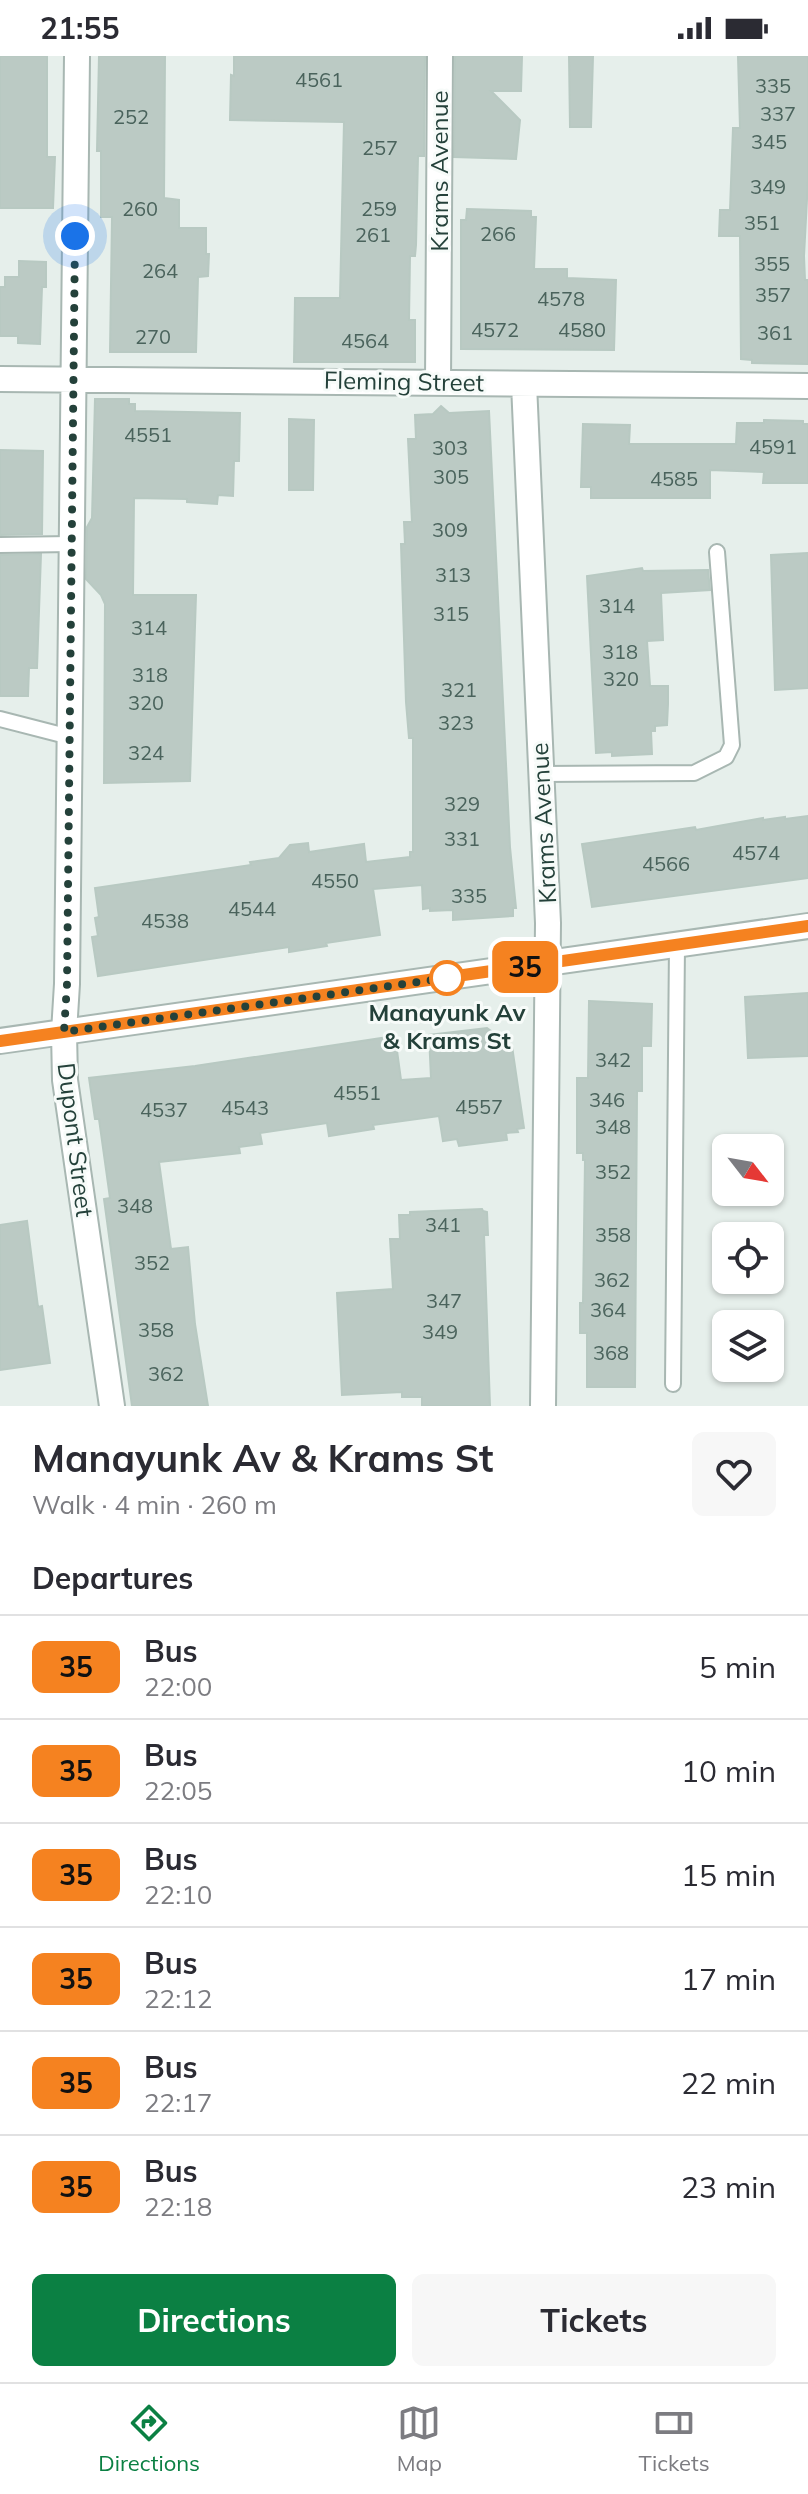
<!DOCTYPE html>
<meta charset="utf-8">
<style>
body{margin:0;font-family:Mulish,sans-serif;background:#f7f7f7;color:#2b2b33;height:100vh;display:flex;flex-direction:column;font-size:30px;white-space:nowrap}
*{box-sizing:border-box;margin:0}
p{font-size:26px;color:#7c7c81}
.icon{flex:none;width:44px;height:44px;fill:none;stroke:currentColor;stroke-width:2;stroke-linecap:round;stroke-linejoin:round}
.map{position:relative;height:1350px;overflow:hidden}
.side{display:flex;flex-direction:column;background:#fff;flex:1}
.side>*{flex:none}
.badge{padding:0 16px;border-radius:12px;font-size:28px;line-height:52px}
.needle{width:52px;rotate:121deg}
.buttons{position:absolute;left:712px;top:1078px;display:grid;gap:16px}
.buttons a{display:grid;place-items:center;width:72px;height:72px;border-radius:12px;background:#fff;box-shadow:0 2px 6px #0004;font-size:40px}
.you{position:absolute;width:40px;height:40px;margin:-20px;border:6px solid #fff;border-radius:50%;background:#1a73e8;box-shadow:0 0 0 12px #1a73e833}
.map>.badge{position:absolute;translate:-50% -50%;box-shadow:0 0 0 4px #fff}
h2{padding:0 32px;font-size:30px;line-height:72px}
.round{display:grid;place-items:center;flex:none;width:84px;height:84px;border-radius:12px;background:#f7f7f7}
.head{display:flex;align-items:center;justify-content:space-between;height:136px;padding:0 32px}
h1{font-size:38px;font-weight:700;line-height:60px}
.cta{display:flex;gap:16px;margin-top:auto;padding:16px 32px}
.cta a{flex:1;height:92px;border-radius:12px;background:#0b8043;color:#fff;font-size:32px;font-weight:700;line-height:92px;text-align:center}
.cta a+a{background:#f7f7f7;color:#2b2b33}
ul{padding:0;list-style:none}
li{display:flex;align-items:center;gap:24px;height:104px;padding:0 32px;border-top:2px solid #e1e1e2}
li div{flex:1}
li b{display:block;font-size:30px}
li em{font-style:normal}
li .badge{min-width:88px;font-weight:700;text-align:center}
.status{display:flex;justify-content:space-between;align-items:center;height:56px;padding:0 40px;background:#fff;direction:ltr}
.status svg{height:22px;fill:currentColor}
.menu{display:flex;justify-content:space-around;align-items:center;height:112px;border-top:2px solid #e1e1e2;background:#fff;font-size:22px;color:#7c7c81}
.menu a{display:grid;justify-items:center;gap:4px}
.menu .current{color:#0b8043}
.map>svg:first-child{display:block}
.building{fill:#bbcac4;stroke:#b8c9c2;stroke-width:2}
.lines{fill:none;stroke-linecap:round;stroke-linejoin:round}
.service-casing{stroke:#a8b7b2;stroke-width:18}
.minor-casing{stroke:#a8b7b2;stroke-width:28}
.service{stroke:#fff;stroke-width:14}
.minor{stroke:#fff;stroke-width:24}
.line-casing{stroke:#fff;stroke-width:18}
.line{stroke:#f58220;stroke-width:12}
.walk{stroke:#24413a;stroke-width:8;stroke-dasharray:0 14.4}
.stop-dot{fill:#fff;stroke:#f58220;stroke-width:4}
.labels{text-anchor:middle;stroke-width:6;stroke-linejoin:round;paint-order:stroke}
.number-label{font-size:20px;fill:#4a635c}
.street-label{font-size:24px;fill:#24413a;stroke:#f7fbf9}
.stop-label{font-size:24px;font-weight:bold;fill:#24413a;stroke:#f7fbf9}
</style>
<div class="status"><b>21:55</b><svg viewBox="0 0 49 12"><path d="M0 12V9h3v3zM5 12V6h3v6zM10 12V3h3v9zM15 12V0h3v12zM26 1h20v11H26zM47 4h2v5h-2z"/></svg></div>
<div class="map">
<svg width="808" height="1350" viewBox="0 0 808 1350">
<rect width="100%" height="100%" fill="#e6efeb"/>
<path class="building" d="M 0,0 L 47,0 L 47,101 L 55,101 L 53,152 L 0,152 Z
M 99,0 L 165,0 L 164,142 L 179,144 L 179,172 L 206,172 L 206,198 L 209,198 L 208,220 L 198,221 L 196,296 L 110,296 L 112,161 L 101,161 L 101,95 L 97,95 Z
M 234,0 L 425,0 L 424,100 L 418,100 L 416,189 L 415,200 L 410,200 L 409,264 L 415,264 L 415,306 L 294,306 L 295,242 L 340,242 L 344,66 L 230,64 L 231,19 L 234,20 Z
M 455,0 L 522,0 L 521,35 L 491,35 L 520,64 L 516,103 L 454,101 Z
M 569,0 L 593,0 L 591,71 L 570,71 Z
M 738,0 L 808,0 L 808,124 L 804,200 L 805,224 L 808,224 L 808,308 L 752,307 L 752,304 L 741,303 L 740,180 L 719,180 L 720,154 L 730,154 L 733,72 L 740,72 Z
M 467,153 L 531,155 L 531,161 L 536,161 L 534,213 L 567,213 L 567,222 L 616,224 L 614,294 L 461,293 L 461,164 L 466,164 Z
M 19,205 L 46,206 L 46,231 L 42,231 L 40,288 L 18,287 L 18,280 L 0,280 L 0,231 L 5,231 L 5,221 L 19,221 Z
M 95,343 L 129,343 L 129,348 L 135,348 L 135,355 L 240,357 L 239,405 L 234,405 L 233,440 L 218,439 L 217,448 L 187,446 L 187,443 L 134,442 L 133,539 L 196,539 L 190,725 L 104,727 L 105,548 L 101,539 L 86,523 L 87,471 L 92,462 Z
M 441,350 L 449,357 L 489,355 L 510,791 L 516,852 L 513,852 L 513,860 L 453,864 L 453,854 L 430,855 L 430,852 L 423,853 L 422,829 L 373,833 L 380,879 L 326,887 L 327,890 L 289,896 L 289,891 L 98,920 L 92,881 L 98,880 L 95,862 L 99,861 L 95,832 L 251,809 L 250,806 L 279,802 L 290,789 L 308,787 L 309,796 L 364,788 L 366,806 L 410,801 L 410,796 L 413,796 L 413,682 L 409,682 L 406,646 L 401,488 L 405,488 L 404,466 L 412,466 L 408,383 L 416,383 L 415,359 L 433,358 Z
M 289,363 L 314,364 L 313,434 L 289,434 Z
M 764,364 L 803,365 L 803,368 L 808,368 L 808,427 L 763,427 L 764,416 L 710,414 L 710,442 L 591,442 L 591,431 L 581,431 L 583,368 L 630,369 L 629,388 L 736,388 L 737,367 L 764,367 Z
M 0,394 L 43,395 L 42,478 L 0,479 Z
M 808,497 L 808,632 L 775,634 L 771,499 Z
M 41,498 L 37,612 L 29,612 L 28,640 L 0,640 L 0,499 Z
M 642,512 L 643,515 L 708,514 L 710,534 L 661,537 L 663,584 L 647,585 L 650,630 L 668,630 L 668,648 L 667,669 L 655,670 L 655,675 L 651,675 L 652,698 L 612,700 L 612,696 L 596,697 L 587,520 Z
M 808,760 L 808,822 L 592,851 L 582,788 L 695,771 L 696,774 L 718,770 L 763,762 L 763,764 L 785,761 L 785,763 Z
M 808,937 L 808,1000 L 748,1002 L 745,941 Z
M 589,945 L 652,948 L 651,990 L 642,990 L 642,1035 L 637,1035 L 635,1331 L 587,1331 L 587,1277 L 580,1277 L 580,1247 L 583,1247 L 585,1104 L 583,1104 L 583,1097 L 577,1097 L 577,1022 L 588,1022 Z
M 487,972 L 512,990 L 524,1072 L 517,1073 L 518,1076 L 506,1077 L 507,1084 L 459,1090 L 457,1083 L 443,1085 L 439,1060 L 373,1069 L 374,1073 L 329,1080 L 327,1067 L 260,1077 L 262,1088 L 239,1091 L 240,1097 L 159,1106 L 171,1193 L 188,1191 L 195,1268 L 208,1350 L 132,1350 L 104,1143 L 110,1142 L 99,1063 L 95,1063 L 89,1022 L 195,1010 L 395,980 L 401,1024 L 431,1022 L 429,979 Z
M 482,1153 L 483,1155 L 487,1156 L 488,1179 L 484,1179 L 490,1350 L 422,1350 L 422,1341 L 402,1341 L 402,1336 L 342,1339 L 337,1237 L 393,1233 L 390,1183 L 400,1183 L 399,1159 L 410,1159 L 410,1156 Z
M 27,1165 L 38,1251 L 42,1250 L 50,1307 L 0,1314 L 0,1169 Z"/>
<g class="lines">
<g class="service-casing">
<path id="service" d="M 0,489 L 72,488
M 0,663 L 70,681
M 542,718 L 694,717 L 726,701 L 732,689 L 717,496
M 673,1328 L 677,889"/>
</g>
<g class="minor-casing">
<path id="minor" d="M 77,0 L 67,928 L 64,976 L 65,1024 L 112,1350
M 0,323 L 808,330
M 438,327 L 440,0
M 524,328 L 548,867 L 543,1350
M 0,985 L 808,870"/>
</g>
<use href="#service" class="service"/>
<use href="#minor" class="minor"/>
</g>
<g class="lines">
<g class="line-casing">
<path id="line" d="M 0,985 L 808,870"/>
</g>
<use href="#line" class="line"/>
<path class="walk" d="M 75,180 L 67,928 L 64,976 L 447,922"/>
</g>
<circle class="stop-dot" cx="447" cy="922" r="16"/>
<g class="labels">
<g class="number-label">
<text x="319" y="31">4561</text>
<text x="773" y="37">335</text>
<text x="778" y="65">337</text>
<text x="131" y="68">252</text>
<text x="769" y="93">345</text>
<text x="380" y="99">257</text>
<text x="768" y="138">349</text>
<text x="140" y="160">260</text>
<text x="379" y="160">259</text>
<text x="762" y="174">351</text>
<text x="498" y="185">266</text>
<text x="373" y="186">261</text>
<text x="772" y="215">355</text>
<text x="160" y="222">264</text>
<text x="773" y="246">357</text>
<text x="561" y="250">4578</text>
<text x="495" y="281">4572</text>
<text x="582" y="281">4580</text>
<text x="775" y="284">361</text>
<text x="153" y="288">270</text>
<text x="365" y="292">4564</text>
<text x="148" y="386">4551</text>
<text x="773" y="398">4591</text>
<text x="450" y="399">303</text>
<text x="451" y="428">305</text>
<text x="674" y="430">4585</text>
<text x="450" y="481">309</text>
<text x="453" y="526">313</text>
<text x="617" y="557">314</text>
<text x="451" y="565">315</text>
<text x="149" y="579">314</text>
<text x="620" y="603">318</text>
<text x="150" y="626">318</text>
<text x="621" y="630">320</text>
<text x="459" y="641">321</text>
<text x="146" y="654">320</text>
<text x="456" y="674">323</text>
<text x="146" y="704">324</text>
<text x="462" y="755">329</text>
<text x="462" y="790">331</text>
<text x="756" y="804">4574</text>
<text x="666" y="815">4566</text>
<text x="335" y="832">4550</text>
<text x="469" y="847">335</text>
<text x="252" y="860">4544</text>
<text x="165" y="872">4538</text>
<text x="613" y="1011">342</text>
<text x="357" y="1044">4551</text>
<text x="607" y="1051">346</text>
<text x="479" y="1058">4557</text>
<text x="245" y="1059">4543</text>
<text x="164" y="1061">4537</text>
<text x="613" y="1078">348</text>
<text x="613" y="1123">352</text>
<text x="135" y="1157">348</text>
<text x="443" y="1176">341</text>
<text x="613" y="1186">358</text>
<text x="152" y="1214">352</text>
<text x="612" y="1231">362</text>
<text x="444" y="1252">347</text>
<text x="608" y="1261">364</text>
<text x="156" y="1281">358</text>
<text x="440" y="1283">349</text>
<text x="611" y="1304">368</text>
<text x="166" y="1325">362</text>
</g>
<g class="street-label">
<text transform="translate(440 115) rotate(-90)" y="8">Krams Avenue</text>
<text transform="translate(404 326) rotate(1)" y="8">Fleming Street</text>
<text transform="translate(544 767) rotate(-93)" y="8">Krams Avenue</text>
<text transform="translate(75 1084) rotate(83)" y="8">Dupont Street</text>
</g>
<g class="stop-label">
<text x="447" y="965">Manayunk Av<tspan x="447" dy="28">&amp; Krams St</tspan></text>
</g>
</g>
</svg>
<div class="buttons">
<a><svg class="needle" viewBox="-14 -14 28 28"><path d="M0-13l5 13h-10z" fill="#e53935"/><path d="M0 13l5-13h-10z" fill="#7c7c81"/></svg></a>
<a><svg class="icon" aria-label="locate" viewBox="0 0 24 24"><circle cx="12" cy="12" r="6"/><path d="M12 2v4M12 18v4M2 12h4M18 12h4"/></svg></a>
<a><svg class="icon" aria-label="layers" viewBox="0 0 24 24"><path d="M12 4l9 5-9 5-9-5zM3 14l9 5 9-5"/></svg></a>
</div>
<div class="you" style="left:75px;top:180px"></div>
<b class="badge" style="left:525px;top:911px;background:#f58220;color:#111">35</b>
</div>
<section class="side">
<div class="head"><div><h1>Manayunk Av &amp; Krams St</h1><p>Walk · 4 min · 260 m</p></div><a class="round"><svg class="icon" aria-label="heart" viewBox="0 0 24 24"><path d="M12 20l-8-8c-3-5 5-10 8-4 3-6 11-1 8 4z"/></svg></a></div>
<h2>Departures</h2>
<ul>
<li><span class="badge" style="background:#f58220;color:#111">35</span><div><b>Bus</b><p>22:00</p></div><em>5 min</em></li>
<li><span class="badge" style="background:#f58220;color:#111">35</span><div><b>Bus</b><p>22:05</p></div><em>10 min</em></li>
<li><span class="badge" style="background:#f58220;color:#111">35</span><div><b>Bus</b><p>22:10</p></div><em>15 min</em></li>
<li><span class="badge" style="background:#f58220;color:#111">35</span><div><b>Bus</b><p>22:12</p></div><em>17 min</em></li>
<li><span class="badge" style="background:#f58220;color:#111">35</span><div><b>Bus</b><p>22:17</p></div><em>22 min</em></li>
<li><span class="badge" style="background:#f58220;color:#111">35</span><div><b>Bus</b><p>22:18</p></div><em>23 min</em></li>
</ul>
<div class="cta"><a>Directions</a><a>Tickets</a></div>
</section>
<nav class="menu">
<a class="current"><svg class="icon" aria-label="directions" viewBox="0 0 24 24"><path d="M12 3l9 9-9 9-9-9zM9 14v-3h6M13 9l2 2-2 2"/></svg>Directions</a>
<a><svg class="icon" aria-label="map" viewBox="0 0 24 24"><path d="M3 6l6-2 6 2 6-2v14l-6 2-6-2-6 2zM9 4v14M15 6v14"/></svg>Map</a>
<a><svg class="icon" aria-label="tickets" viewBox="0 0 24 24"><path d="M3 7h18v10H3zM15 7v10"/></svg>Tickets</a>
</nav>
